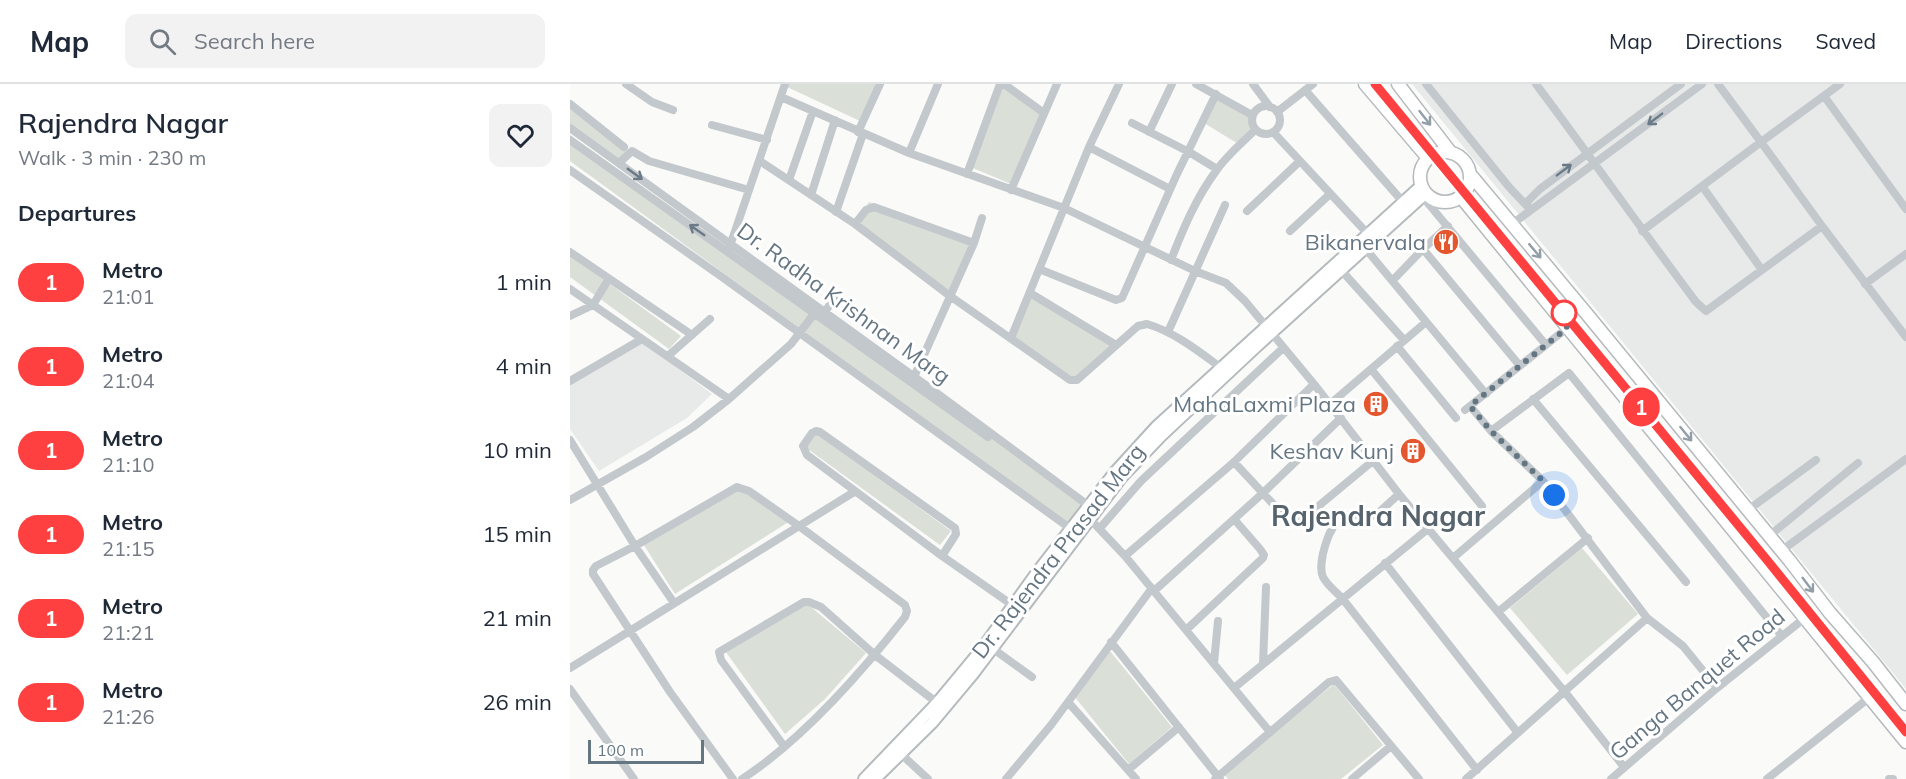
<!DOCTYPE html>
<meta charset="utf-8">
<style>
body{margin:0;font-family:Mulish,sans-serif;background:#f2f2f3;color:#1f2937;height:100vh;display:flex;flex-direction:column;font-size:22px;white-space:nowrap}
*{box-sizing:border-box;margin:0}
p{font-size:20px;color:#747a83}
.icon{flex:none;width:33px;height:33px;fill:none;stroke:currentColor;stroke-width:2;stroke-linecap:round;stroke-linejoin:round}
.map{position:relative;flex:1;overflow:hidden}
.details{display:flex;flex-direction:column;background:#fff;width:570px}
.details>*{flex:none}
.badge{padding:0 12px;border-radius:20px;font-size:21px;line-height:39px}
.scale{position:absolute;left:18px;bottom:15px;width:116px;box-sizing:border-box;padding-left:6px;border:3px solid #657683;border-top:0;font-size:16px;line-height:21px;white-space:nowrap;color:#657683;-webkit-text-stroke:4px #fff;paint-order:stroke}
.you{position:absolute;width:30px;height:30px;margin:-15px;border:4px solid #fff;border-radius:50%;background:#1a73e8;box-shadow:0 0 0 9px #1a73e833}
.map>.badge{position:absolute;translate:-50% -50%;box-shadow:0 0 0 3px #fff}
h2{padding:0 18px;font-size:22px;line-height:54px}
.round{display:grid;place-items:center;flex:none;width:63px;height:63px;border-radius:12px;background:#f2f2f3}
.head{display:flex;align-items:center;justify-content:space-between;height:102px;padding:0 18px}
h1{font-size:28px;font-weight:600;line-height:45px}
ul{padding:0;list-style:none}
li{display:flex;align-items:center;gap:18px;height:84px;padding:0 18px}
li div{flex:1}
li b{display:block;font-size:22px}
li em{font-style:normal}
li .badge{min-width:66px;font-weight:700;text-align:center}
header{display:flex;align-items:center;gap:36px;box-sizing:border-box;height:84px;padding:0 30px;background:#fff;border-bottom:2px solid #e0e1e3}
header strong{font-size:28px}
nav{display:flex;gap:33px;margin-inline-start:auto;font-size:21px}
.search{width:420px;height:54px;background:#f2f2f3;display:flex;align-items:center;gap:15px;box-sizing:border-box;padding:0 21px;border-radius:12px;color:#747a83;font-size:22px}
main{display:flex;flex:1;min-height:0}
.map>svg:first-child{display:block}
.built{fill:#e8e9e9}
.green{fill:#dadfd7}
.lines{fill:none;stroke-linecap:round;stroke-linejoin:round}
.major-casing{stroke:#b5babe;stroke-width:14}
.highway-casing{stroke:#b4b9bd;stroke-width:15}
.minor{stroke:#c3c8cc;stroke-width:8}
.major{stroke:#fff;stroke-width:10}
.highway{stroke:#fff;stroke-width:12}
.rail{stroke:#a2aab0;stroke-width:2;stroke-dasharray:9 4.5;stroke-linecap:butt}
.oneway{stroke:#939fa8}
.oneway2{stroke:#6a7a87}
.line-casing{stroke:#fff;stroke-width:14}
.line{stroke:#ff4040;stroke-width:9}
.walk{stroke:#657683;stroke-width:6;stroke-dasharray:0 10.8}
.stop-dot{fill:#fff;stroke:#ff4040;stroke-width:3}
.labels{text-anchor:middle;stroke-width:6;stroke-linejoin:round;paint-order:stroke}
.poi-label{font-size:22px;fill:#657683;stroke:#fff;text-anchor:end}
.street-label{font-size:22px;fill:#657683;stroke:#fff}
.district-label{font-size:28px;font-weight:bold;fill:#57646e;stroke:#fff}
</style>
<header>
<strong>Map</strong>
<div class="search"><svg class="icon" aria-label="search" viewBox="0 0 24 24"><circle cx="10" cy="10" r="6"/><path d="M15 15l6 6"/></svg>Search here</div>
<nav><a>Map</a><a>Directions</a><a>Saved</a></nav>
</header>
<main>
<section class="details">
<div class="head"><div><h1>Rajendra Nagar</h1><p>Walk · 3 min · 230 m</p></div><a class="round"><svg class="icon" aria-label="heart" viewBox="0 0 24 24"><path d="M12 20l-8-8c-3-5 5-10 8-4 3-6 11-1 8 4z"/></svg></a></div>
<h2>Departures</h2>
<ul>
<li><span class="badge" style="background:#ff4040;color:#fff">1</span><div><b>Metro</b><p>21:01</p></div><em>1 min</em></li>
<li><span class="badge" style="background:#ff4040;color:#fff">1</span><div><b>Metro</b><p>21:04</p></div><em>4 min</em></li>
<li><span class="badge" style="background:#ff4040;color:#fff">1</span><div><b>Metro</b><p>21:10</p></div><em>10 min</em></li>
<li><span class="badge" style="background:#ff4040;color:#fff">1</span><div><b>Metro</b><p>21:15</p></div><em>15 min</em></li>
<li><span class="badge" style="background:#ff4040;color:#fff">1</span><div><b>Metro</b><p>21:21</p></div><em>21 min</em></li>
<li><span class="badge" style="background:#ff4040;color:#fff">1</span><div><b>Metro</b><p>21:26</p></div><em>26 min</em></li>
</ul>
</section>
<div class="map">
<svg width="1336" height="695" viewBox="0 0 1336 695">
<rect width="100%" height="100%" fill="#fafaf8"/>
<path class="built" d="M 842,0 L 1336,0 L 1336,605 Z
M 71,257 L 142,310 L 117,334 L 29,387 L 0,345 L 0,296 Z"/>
<path class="green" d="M 216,0 L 307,0 L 290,37 L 215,2 Z
M 429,0 L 470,31 L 441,100 L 398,82 Z
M 647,11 L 681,28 L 688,45 L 670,61 L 634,39 Z
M 0,21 L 58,64 L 49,76 L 0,40 Z
M 0,51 L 516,418 L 498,440 L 0,77 Z
M 299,118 L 404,159 L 380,212 L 285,140 Z
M 0,171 L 111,252 L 99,265 L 0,193 Z
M 458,212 L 543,260 L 504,294 L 443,252 Z
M 246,349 L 381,447 L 370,461 L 235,363 Z
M 168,401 L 220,437 L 105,510 L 72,458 Z
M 1012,464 L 1068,530 L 997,591 L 940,524 Z
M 235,518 L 296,569 L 255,615 L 215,650 L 153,564 Z
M 540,567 L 602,643 L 559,680 L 504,612 Z
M 764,600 L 813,661 L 771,695 L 658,695 L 653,689 Z"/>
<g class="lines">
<g class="major-casing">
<path id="major" d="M 294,695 L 367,619 L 411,566 L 468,487 L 545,388 L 586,343 L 851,102
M 305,695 L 362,639 L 403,590 L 551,394 L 591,352 L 686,263 L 855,110"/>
</g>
<g class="highway-casing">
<path id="highway" d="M 795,0 L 858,74
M 828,0 L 881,69
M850 93a25 25 0 1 1 50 0a25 25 0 1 1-50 0Z
M 900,90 L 1016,229 L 1220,477 L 1260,529 L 1303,578 L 1336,620
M 891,113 L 1336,658"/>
</g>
<path class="minor" d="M 56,0 L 82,18 L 103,26
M 434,0 L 474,29
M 626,0 L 682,31
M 683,0 L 700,23
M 856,0 L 939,103 L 957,122
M 966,0 C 1020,72 1072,146 1126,218 L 1136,227 L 1252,142 L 1336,253
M 1148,0 L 1191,58 L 1270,0
M 735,6 L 833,118
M 1254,12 L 1336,125
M 211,13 L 339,69 L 494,124 L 625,187 L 656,199 L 675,217 L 744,300 L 829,410 L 995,608 L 1054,683
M 0,20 L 54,63
M682 36a14 14 0 1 1 28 0a14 14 0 1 1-28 0Z
M 707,28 L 743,0
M 562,39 L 619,68 L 647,85
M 142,41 L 197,56
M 0,44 L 364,307 L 523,425
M 288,48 L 310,0
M 579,48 L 602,0
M 704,49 L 797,149
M 0,56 L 418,353
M 519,63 L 600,105
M 339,69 L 368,0
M 190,77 L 285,140 L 380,212 L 500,296 L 507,296 L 568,242 L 577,240 C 604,248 627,266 650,283
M 49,79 L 62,67 L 79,77 L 179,106
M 0,86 L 152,193 L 501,445
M 397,90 L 430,0
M 219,96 L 243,27
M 1132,102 L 1192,186
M 441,106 L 487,0
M 241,111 L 265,36
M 852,112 L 976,261
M 677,127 L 730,77
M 959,127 L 957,118 L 970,105 L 1111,0
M 266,128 L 293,50
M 285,140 L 296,126 L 304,123 L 404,159
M 942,140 L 1132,0
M 878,142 L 853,165 L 950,282
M 720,147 L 760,110
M 1072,147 L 1191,58 L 1252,142
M 160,162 L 215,0
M 795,164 L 916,310
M 0,168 L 122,251
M 601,176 C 613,145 626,114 646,87 C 656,72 672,59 685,46
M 469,185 L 546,216 L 552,214 L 607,90 L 646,10
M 771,186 L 834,256
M 823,196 L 853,165
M 1295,200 L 1336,170
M 0,205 L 159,315
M 460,209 L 546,261
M 255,228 L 264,214
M 0,232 L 23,221 L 38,196
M 598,248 L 655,121
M 441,254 L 519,63 L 549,0
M 827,262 L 886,334
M 99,271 L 140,235
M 801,285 L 912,422
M 344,293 L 404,159 L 412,134
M 0,297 L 72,255
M 963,315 L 1116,498
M 760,320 L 856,238
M 900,322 L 921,347 L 973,397 L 1077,534 L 1113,562 L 1147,604
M 895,326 L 997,244
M 921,347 L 999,289 L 1211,551
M 0,356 L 65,462 L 104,519
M 664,378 L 719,437 L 728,439 L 804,376
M 829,410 L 806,431 C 795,434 784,428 773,433 C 759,439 747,480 753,493 C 757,501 766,508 772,514 L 907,686
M 0,416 L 76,373 L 123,343 L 159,315 L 221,260 L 247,226
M 1178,426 L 1246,376
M 519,434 L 555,472 L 700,648
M 530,444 L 571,397 L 713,264
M 1199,452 L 1288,379
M 1211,467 L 1336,375
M 372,472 L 386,450 L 385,444 L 250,348 L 246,347 L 242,349 L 233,362 L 237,371 L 372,472 L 448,525
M 555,472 L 664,378 L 744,300
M 883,474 L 973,397
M 815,479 L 948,649
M 584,507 L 693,409 L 771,334
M 928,528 L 1018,454
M 616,546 L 693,474 L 694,471 L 690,465 L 664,435
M 541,558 L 650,695
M 422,564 L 462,593
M 644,579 L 648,537
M 693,580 L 696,503
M 0,584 L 284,408
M 664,604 L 859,444
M 0,605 L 64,695
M 498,618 L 566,695
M 214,662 L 151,576 L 149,568 L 234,518 L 239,518 L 251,523 L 305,571 L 370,621
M 332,671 L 358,695
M 558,686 L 609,643
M 163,695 L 100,608 L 23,490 L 23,486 L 26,482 L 65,462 L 167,403 L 179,407 L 229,442 L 335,521 L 337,527 L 335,533 C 291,589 232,656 172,695
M 436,695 L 481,641 L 582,504
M 645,695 L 759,598 L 766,596 L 849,695
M 782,695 L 821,662
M 896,695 L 1077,534
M 1041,695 L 1147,604 L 1236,533
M 1197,695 L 1300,613
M 1319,695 L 1323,695"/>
<use href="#major" class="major"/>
<use href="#highway" class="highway"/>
<path class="rail" d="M 805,0 L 1197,476 L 1336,648"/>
</g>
<defs><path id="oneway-shaft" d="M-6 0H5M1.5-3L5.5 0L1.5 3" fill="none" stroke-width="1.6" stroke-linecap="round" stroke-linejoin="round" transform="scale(1.5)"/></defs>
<g class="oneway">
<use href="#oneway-shaft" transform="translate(855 34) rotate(52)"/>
<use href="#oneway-shaft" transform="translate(965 167) rotate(50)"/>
<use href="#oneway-shaft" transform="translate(1116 350) rotate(51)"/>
<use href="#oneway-shaft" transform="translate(1238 501) rotate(53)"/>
</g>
<g class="oneway2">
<use href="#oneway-shaft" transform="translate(1085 35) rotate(143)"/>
<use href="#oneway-shaft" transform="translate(994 86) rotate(-37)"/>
<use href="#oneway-shaft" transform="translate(65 90) rotate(36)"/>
<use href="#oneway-shaft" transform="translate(127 146) rotate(-145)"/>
</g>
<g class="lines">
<g class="line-casing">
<path id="line" d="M 805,0 L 1197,476 L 1336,648"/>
</g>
<use href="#line" class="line"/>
<path class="walk" d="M 984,411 L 973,397 L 921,347 L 900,322 L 997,244 L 994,229"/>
</g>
<defs>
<g id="restaurant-disc" transform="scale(1.35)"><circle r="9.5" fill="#e4572e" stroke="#fff"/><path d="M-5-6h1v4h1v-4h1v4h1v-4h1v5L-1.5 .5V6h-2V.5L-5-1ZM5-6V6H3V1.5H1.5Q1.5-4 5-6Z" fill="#fff"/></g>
<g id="building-disc" transform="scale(1.35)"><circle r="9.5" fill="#e4572e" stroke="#fff"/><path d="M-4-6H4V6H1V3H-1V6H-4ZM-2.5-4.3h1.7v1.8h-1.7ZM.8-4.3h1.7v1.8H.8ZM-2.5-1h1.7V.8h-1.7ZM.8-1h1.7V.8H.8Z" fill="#fff"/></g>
</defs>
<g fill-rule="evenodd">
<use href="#restaurant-disc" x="876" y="158"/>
<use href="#building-disc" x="806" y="320"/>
<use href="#building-disc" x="843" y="367"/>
</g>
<circle class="stop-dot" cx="994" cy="229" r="12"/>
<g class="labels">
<g class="poi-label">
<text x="856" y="166">Bikanervala</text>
<text x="786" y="328">MahaLaxmi Plaza</text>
<text x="824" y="375">Keshav Kunj</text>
</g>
<g class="street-label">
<text transform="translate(274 219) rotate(36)" y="8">Dr. Radha Krishnan Marg</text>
<text transform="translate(488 467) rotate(-52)" y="8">Dr. Rajendra Prasad Marg</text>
<text transform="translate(1127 600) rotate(-40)" y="8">Ganga Banquet Road</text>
</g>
<g class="district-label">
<text x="808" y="442">Rajendra Nagar</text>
</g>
</g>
</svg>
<div class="scale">100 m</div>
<div class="you" style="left:984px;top:411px"></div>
<b class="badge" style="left:1071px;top:323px;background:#ff4040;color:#fff">1</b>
</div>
</main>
